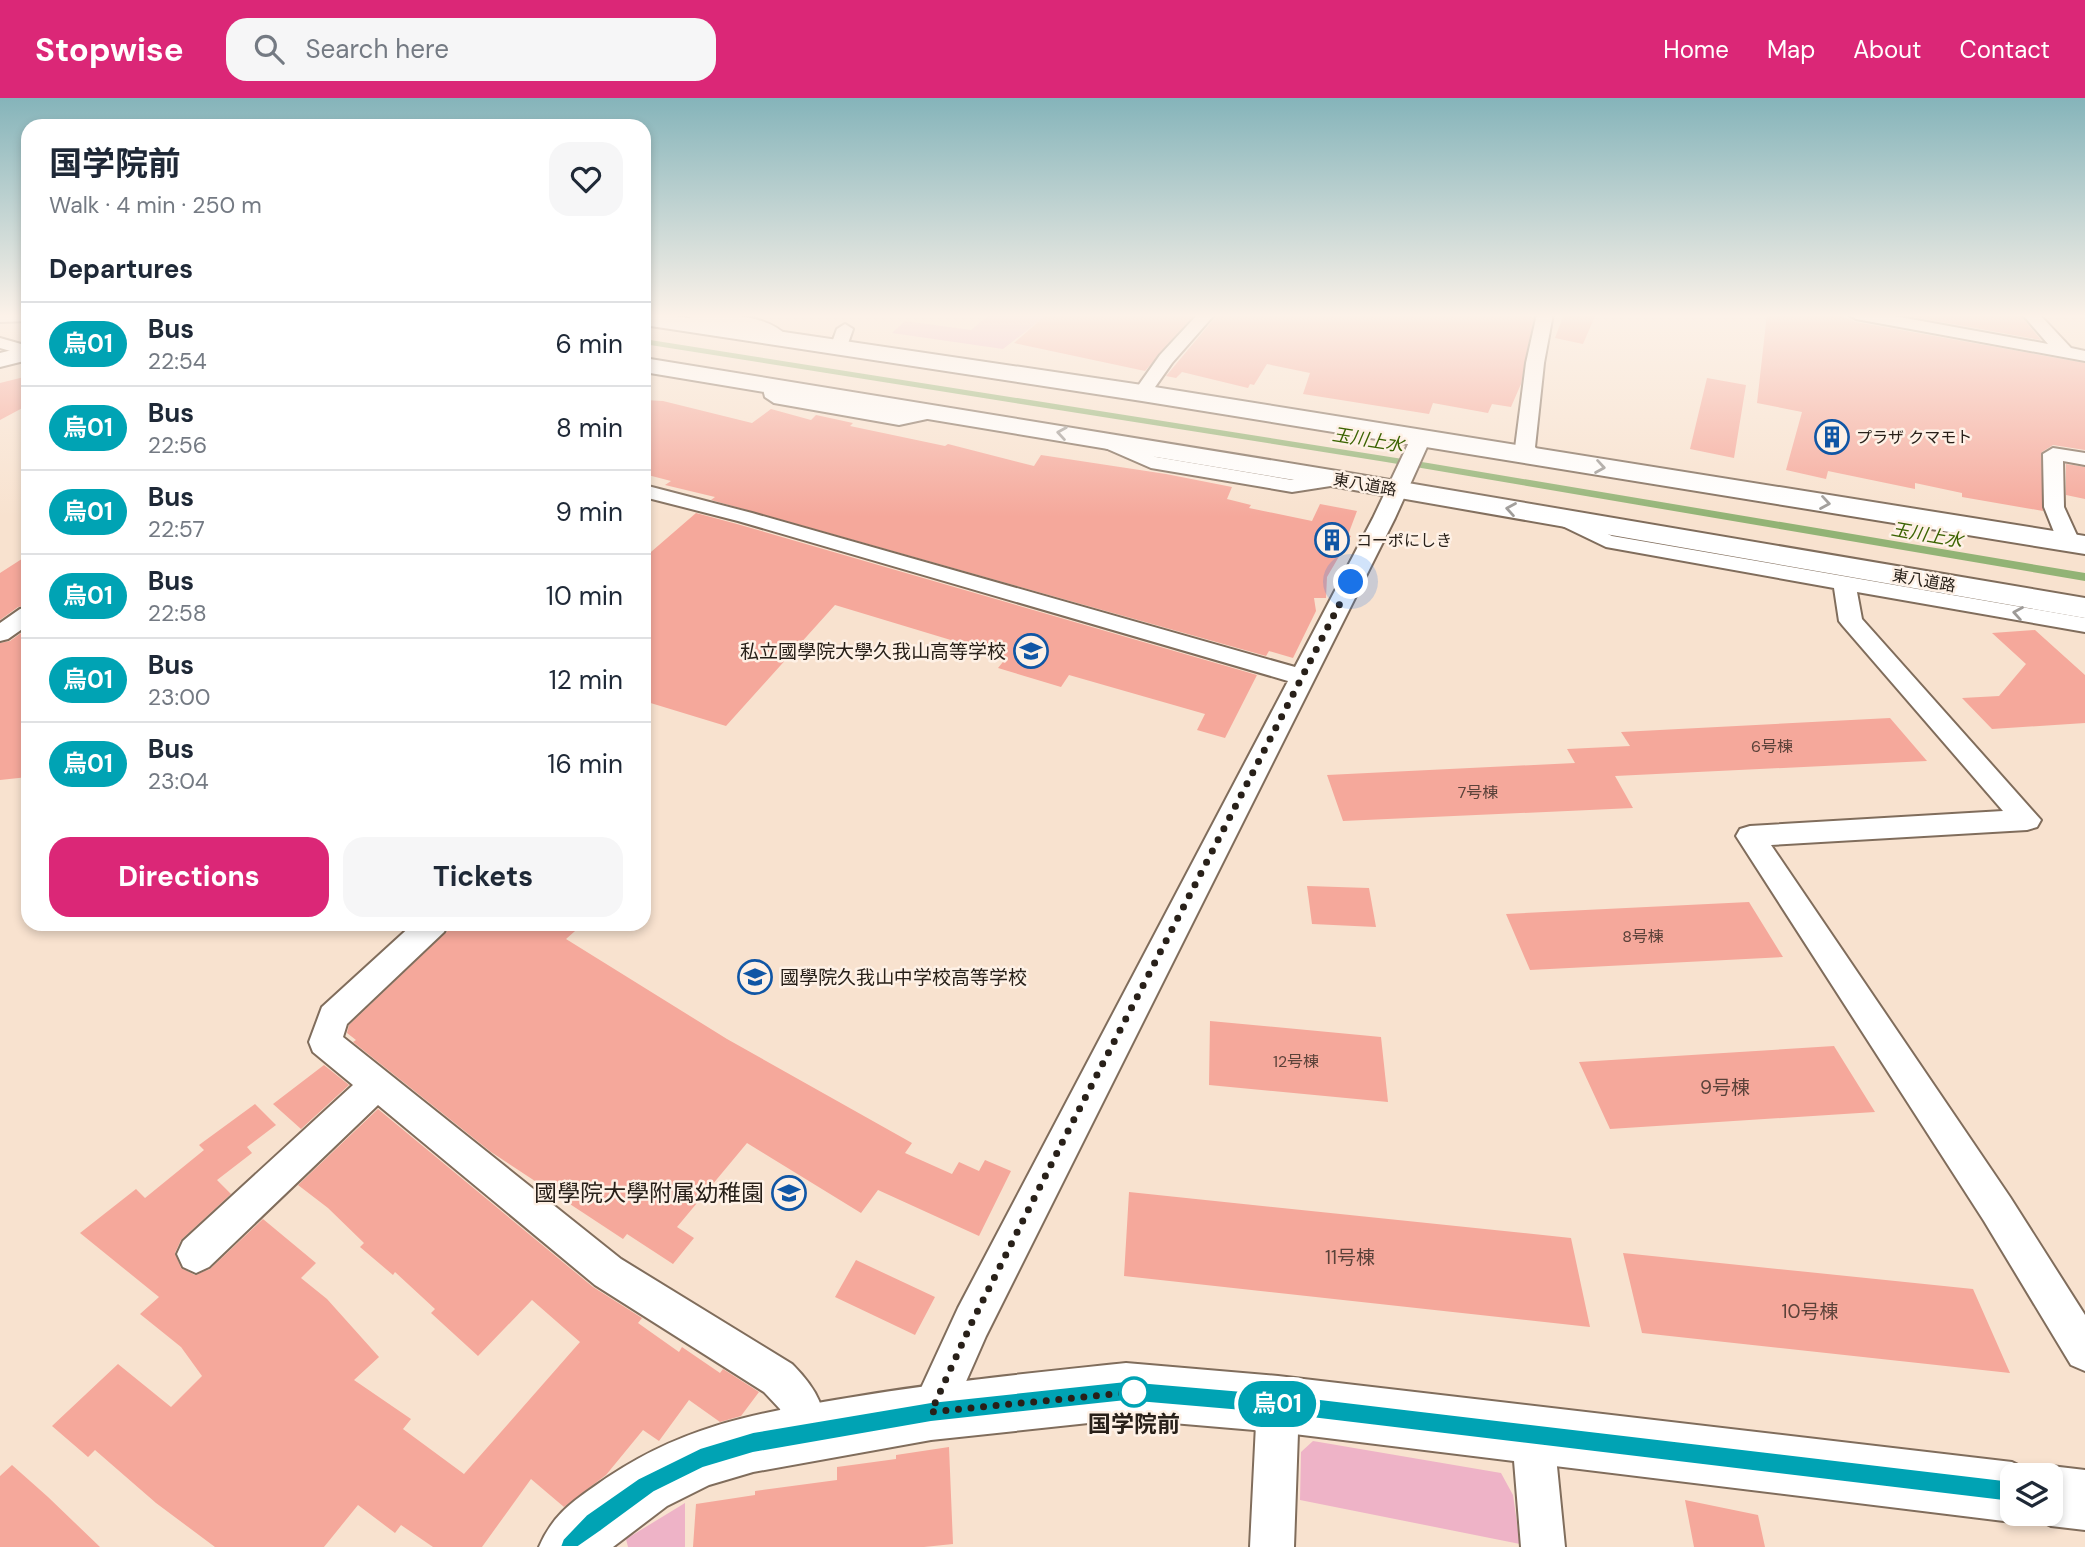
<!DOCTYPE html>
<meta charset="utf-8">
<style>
body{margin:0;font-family:"DM Sans","Noto Sans JP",sans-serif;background:#f6f6f7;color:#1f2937;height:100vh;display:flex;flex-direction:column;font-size:26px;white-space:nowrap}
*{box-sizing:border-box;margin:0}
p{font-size:23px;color:#747a83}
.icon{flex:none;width:38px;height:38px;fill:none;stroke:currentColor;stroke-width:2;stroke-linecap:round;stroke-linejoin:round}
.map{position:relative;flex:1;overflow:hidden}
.sheet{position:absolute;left:21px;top:21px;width:630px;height:812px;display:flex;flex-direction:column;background:#fff;border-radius:21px;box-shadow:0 4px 10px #0003}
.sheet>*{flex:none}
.badge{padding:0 14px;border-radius:23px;font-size:24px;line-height:46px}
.controls{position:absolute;left:2000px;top:1365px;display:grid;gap:14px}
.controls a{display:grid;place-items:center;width:63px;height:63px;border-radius:14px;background:#fff;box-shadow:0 4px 10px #0003;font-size:35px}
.you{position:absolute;width:35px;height:35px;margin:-18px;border:5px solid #fff;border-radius:50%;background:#1a73e8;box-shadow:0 0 0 10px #1a73e833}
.map>.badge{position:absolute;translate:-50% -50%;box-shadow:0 0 0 4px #fff}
h2{padding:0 28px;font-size:26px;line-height:63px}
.round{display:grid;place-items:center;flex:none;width:74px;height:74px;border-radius:21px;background:#f6f6f7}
.head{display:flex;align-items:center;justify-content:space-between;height:119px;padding:0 28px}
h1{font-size:33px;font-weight:700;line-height:52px}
.button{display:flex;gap:14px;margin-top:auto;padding:14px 28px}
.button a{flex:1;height:80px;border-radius:21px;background:#db2777;color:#fff;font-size:28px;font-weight:700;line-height:80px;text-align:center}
.button a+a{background:#f6f6f7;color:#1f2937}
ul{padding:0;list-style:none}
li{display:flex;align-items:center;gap:21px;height:84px;padding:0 28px;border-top:2px solid #e0e1e3}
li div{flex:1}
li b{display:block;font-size:26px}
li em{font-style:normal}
li .badge{min-width:77px;font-weight:700;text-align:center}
header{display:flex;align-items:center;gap:42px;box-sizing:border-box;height:98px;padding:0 35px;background:#db2777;color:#fff}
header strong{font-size:33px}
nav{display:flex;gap:38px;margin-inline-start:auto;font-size:24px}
.search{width:490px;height:63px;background:#f6f6f7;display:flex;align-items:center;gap:18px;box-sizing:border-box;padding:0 24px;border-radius:21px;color:#747a83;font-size:26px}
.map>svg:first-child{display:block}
.green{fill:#eeb3c7}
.water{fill:#92b375}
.building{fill:#f5a89b}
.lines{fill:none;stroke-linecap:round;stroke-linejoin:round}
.street-casing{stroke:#806d5c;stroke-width:4}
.secondary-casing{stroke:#806d5c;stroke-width:4}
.primary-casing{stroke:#806d5c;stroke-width:4}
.street{fill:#fff;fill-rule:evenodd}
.secondary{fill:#fff;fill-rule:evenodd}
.primary{fill:#fff;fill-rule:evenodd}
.oneway{stroke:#9e9b98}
.line{fill:#00a3b4;stroke:#fff;stroke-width:2}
.walk{stroke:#282019;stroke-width:7;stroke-dasharray:0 12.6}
.stop-dot{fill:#fff;stroke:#00a3b4;stroke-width:3.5}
.labels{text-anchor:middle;stroke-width:5;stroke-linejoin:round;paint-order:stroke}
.far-poi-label{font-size:16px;fill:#282019;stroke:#fef1e6;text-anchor:start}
.far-street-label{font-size:16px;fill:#282019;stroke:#fef1e6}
.number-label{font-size:16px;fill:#5b423a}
.far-water-label{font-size:18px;font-style:italic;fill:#3c6402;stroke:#fef1e6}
.poi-label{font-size:19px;fill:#282019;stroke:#fef1e6;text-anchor:end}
.near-number-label{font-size:19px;fill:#5b423a}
.near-poi-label{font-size:23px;fill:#282019;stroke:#fef1e6;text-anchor:end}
.near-stop-label{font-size:23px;font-weight:bold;fill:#282019;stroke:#fef1e6}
</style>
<header>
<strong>Stopwise</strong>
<div class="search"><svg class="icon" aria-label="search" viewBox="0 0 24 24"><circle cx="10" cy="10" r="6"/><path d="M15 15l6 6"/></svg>Search here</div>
<nav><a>Home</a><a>Map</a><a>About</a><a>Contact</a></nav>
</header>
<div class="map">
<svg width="2085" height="1449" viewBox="0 0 2085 1449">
<rect width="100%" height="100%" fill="#f8e2cf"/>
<path class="green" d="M 990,216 L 1048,216 L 1003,251 L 892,235 L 905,223 L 971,232 Z
M 1313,1343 L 1501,1375 L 1513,1397 L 1520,1446 L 1300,1402 L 1301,1354 Z
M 685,1405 L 685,1449 L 628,1449 L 626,1441 Z"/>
<path class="water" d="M 644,241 L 1428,365 L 2085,475 L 2085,483 L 1386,364 L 644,246 Z"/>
<path class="building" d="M 1047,216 L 1195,216 L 1145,273 L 1014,245 Z
M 1218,216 L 1518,216 L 1534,219 L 1521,286 L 1511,309 L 1492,306 L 1488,315 L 1433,305 L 1429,316 L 1303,296 L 1310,275 L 1267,266 L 1254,287 L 1250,286 L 1248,290 L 1182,274 L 1176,280 L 1166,278 Z
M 1564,216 L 1596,216 L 1583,246 L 1555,240 Z
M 1767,216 L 1837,216 L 1856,224 L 2085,265 L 2085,352 L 2053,347 L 2042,354 L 2043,413 L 1962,399 L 1962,395 L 1915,385 L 1915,391 L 1828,373 L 1826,381 L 1786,372 L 1802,314 L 1757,305 Z
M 1897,216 L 2019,216 L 2041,242 Z
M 28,278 L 28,307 L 0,322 L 0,285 Z
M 1707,280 L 1746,287 L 1734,360 L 1690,351 Z
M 644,302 L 663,303 L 752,325 L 771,311 L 811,322 L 816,317 L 853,325 L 850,328 L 945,348 L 948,346 L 1034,368 L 1041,357 L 1166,376 L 1232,389 L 1227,401 L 1251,407 L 1249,410 L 1312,423 L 1320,406 L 1357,413 L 1348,437 L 1351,438 L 1327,479 L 1326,500 L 1314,500 L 1316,513 L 1293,560 L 1269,553 L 1266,558 L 711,402 L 715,399 L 665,387 L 671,383 L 644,376 Z
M 2066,366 L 2085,369 L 2085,401 L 2066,397 Z
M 696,415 L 737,426 L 1257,577 L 1225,640 L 1197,632 L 1205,616 L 1069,577 L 1061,589 L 998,570 L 1007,559 L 835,507 L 726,628 L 644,603 L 644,460 Z
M 28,457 L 28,507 L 18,509 L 0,522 L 0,475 Z
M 28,530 L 28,679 L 0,682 L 0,545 L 10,543 Z
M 2035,532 L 2085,577 L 2085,625 L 1992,631 L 1962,600 L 1999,598 L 2026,566 L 1992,535 Z
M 1890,620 L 1927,663 L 1615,678 L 1633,710 L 1343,723 L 1327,677 L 1575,665 L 1567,651 L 1630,648 L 1621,634 Z
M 1307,788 L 1369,790 L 1376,829 L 1312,826 Z
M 1749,804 L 1783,859 L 1530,872 L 1506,816 Z
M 455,826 L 583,826 L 566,841 L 727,941 L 912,1045 L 905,1055 L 952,1076 L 959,1064 L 979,1073 L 985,1062 L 1011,1073 L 979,1138 L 878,1092 L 861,1115 L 747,1045 L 677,1129 L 694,1140 L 673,1166 L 627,1136 L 623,1141 L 491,1054 L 353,944 L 356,942 L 347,935 L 349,927 Z
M 1210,923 L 1381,939 L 1388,1004 L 1209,987 Z
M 1834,948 L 1875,1014 L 1610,1031 L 1579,964 Z
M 324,967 L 349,987 L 301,1031 L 273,1006 Z
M 255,1006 L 276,1027 L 247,1049 L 252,1055 L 217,1082 L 231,1096 L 181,1142 L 175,1155 L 181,1170 L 195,1177 L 210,1171 L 263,1121 L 316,1165 L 301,1180 L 327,1201 L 379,1259 L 354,1282 L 411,1321 L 403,1331 L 464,1376 L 580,1244 L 532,1202 L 478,1258 L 431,1215 L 435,1211 L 395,1174 L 393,1177 L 360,1149 L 364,1145 L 328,1110 L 298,1087 L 378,1011 L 593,1189 L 642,1220 L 638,1225 L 679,1254 L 682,1249 L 720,1275 L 723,1271 L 759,1294 L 741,1318 L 720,1324 L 689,1302 L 659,1343 L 643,1332 L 606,1377 L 564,1409 L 531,1381 L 482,1449 L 433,1449 L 401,1427 L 395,1435 L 358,1407 L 324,1449 L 215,1449 L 156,1405 L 95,1352 L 88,1359 L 52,1328 L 118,1266 L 171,1309 L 202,1278 L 181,1249 L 140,1216 L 159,1199 L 80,1135 L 136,1091 L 145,1100 L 204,1052 L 199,1047 Z
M 1129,1094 L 1571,1140 L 1590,1229 L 1124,1178 Z
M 1623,1155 L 1973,1191 L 2010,1275 L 1642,1235 Z
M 856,1162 L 935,1199 L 915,1237 L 835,1199 Z
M 949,1349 L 953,1446 L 924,1449 L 693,1449 L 696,1406 L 755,1397 L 755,1393 L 837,1382 L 837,1369 L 896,1361 L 896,1357 Z
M 12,1367 L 48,1399 L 100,1449 L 0,1449 L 0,1378 Z
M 1685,1402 L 1758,1417 L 1765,1449 L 1694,1449 Z"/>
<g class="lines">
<g class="street-casing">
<path id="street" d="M 684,216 C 716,216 765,213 789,240 L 780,245 L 748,230 L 692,221 Z
M 1198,216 L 1215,216 L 1172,265 L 1148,299 L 1136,299 L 1133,295 L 1160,257 Z
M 1537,216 L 1553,216 L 1544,265 L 1535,349 L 1543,358 L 1540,362 C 1528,365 1522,360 1515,350 L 1526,265 Z
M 1848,216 L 1883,216 L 2048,246 L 2022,216 L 2039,216 L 2071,250 L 2085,253 L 2085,263 L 1856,221 Z
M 845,226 L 853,231 L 845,254 L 833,254 L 830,250 L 837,231 Z
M 0,240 L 28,248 L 28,258 L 0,250 Z
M 771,282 L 777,283 L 782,295 L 899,315 L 934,308 L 943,314 L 941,318 L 899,327 L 774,305 L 765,299 L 762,287 Z
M 1421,334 L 1431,340 L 1395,420 L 986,1238 L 946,1329 L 931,1335 L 916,1329 L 910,1314 L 958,1210 L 1288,583 L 738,423 L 644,399 L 644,387 L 752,415 L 1295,569 L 1373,420 L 1411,340 Z
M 1103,336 L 1156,359 L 1292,382 L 1337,375 L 1344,377 L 1347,381 L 1344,385 L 1337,387 L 1292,394 L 1151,370 L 1096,346 L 1093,342 L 1096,338 Z
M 2053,350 L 2085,355 L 2085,367 L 2063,363 L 2064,409 L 2080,444 L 2077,449 L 2061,449 L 2058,444 L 2044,409 L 2043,356 Z
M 1559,413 L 1612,438 L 2085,520 L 2085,534 L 1857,494 L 1862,521 L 2041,722 L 2037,729 L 2027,732 L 1771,747 L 2010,1099 L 2085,1217 L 2085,1273 L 2071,1267 L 1984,1123 L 1736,738 L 1740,731 L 1750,728 L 2003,713 L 1843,528 L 1839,523 L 1834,490 L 1606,449 L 1552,423 L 1548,419 L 1552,415 Z
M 28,509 L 28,527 L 8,541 L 0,543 L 0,525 L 20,511 Z
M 413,826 L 448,826 L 444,834 L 347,926 L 343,939 L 621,1161 L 792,1266 C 815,1289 833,1316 820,1349 L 805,1355 L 790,1349 L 780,1311 L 764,1294 L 595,1187 L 378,1007 L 209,1169 L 196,1175 L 183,1169 L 177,1156 L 183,1143 L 353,987 L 313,954 L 309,944 L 322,909 Z
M 1278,1285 L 1293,1291 L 1299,1306 L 1294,1449 L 1250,1449 L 1257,1306 L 1263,1291 Z
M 1533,1317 L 1548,1323 L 1554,1338 L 1565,1449 L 1521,1449 L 1512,1338 L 1518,1323 Z"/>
</g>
<g class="secondary-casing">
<path id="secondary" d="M 1126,1265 L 1278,1278 L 2012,1364 L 2034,1375 L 2051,1368 L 2085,1372 L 2085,1432 L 2051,1428 L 2029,1417 L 2012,1424 L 1278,1334 L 1126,1321 L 931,1342 L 753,1374 L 709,1387 L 667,1408 L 613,1449 L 539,1449 C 552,1419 569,1406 595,1388 C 677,1329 751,1316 847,1300 C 940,1284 1033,1275 1126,1265 ZM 2012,1377 L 2051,1377 L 2051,1416 L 2012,1416 Z"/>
</g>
<g class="primary-casing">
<path id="primary" d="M 0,216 L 28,216 L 28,223 L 0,224 Z
M 644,216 L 662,216 L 1142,287 L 2085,438 L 2085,456 L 1142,303 L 644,227 Z
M 28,248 L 28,262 L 0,269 L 0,255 Z
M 644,260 L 1337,373 L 2085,500 L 2085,520 L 1337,389 L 644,274 Z"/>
</g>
<use href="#street" class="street"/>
<use href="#secondary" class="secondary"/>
<use href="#primary" class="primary"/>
</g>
<defs><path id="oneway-chevron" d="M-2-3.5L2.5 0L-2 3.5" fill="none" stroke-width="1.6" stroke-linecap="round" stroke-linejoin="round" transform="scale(1.75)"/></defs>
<g class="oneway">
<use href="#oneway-chevron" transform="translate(1062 335) rotate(-171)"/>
<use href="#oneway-chevron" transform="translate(1600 369) rotate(9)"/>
<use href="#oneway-chevron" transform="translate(1825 405) rotate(9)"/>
<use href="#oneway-chevron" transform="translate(1511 411) rotate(-170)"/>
<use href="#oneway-chevron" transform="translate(2018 515) rotate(-170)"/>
</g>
<linearGradient id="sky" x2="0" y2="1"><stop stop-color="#85b4ba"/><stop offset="0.52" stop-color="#fcf2e9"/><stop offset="1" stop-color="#fcf2e9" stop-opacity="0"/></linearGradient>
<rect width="2085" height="419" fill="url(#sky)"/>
<path class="line" d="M 1126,1283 L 1278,1296 L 2012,1383 L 2020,1387 L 2023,1394 L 2020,1401 L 2012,1404 L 1278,1316 L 1126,1303 L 931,1324 L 753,1355 L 703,1370 L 654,1394 L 601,1433 L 578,1449 L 560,1449 L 563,1441 L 586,1417 L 639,1380 L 700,1350 L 753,1334 L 931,1304 Z"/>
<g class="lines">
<path class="walk" d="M 1134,1294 L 931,1314 L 972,1224 L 1066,1037 L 1351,484"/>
</g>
<defs>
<g id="building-ring" transform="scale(1.75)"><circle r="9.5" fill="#fef1e6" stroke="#1056a5" stroke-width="1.5"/><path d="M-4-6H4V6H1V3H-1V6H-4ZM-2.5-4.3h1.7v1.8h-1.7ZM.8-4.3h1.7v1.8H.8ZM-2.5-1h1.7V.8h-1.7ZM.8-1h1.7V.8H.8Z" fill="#1056a5"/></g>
<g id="school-ring" transform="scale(1.75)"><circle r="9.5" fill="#fef1e6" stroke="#1056a5" stroke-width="1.5"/><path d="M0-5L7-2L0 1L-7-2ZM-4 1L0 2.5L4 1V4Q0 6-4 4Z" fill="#1056a5"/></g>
</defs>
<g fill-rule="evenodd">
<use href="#building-ring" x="1832" y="339"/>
<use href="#building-ring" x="1332" y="442"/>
<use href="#school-ring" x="1031" y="553"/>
<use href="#school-ring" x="755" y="879"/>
<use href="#school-ring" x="789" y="1095"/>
</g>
<circle class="stop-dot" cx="1134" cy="1294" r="14"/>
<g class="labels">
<g class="far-poi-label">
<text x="1856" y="345">プラザ クマモト</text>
<text x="1356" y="448">コーポにしき</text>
</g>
<g class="far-street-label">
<text transform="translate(1365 386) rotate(10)" y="6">東八道路</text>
<text transform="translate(1924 482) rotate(10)" y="6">東八道路</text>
</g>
<g class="number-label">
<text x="1772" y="654">6号棟</text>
<text x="1478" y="700">7号棟</text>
<text x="1643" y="844">8号棟</text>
<text x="1296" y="969">12号棟</text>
</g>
<g class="far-water-label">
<text transform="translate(1368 342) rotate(9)" y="6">玉川上水</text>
<text transform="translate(1927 437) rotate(10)" y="6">玉川上水</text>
</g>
<g class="poi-label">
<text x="1006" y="560">私立國學院大學久我山高等学校</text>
<text x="780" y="886" text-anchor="start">國學院久我山中学校高等学校</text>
</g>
<g class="near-number-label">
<text x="1725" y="996">9号棟</text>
<text x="1350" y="1166">11号棟</text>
<text x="1810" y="1220">10号棟</text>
</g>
<g class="near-poi-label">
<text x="764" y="1103">國學院大學附属幼稚園</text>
</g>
<g class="near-stop-label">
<text x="1134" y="1334">国学院前</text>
</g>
</g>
</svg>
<div class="controls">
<a><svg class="icon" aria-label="layers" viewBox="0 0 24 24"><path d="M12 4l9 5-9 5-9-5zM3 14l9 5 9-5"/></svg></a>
</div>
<div class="you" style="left:1351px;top:484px"></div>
<b class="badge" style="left:1277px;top:1306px;background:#00a3b4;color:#fff">烏01</b>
<section class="sheet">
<div class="head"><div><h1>国学院前</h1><p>Walk · 4 min · 250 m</p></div><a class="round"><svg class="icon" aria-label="heart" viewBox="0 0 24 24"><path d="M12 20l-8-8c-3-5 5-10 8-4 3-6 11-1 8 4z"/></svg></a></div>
<h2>Departures</h2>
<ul>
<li><span class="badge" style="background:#00a3b4;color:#fff">烏01</span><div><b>Bus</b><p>22:54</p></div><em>6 min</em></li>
<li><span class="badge" style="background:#00a3b4;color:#fff">烏01</span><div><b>Bus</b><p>22:56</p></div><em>8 min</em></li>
<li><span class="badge" style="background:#00a3b4;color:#fff">烏01</span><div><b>Bus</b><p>22:57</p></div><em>9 min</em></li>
<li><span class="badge" style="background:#00a3b4;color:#fff">烏01</span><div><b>Bus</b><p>22:58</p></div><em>10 min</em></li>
<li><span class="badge" style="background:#00a3b4;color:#fff">烏01</span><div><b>Bus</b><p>23:00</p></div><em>12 min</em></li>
<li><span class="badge" style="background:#00a3b4;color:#fff">烏01</span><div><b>Bus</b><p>23:04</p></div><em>16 min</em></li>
</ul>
<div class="button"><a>Directions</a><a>Tickets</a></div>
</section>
</div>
